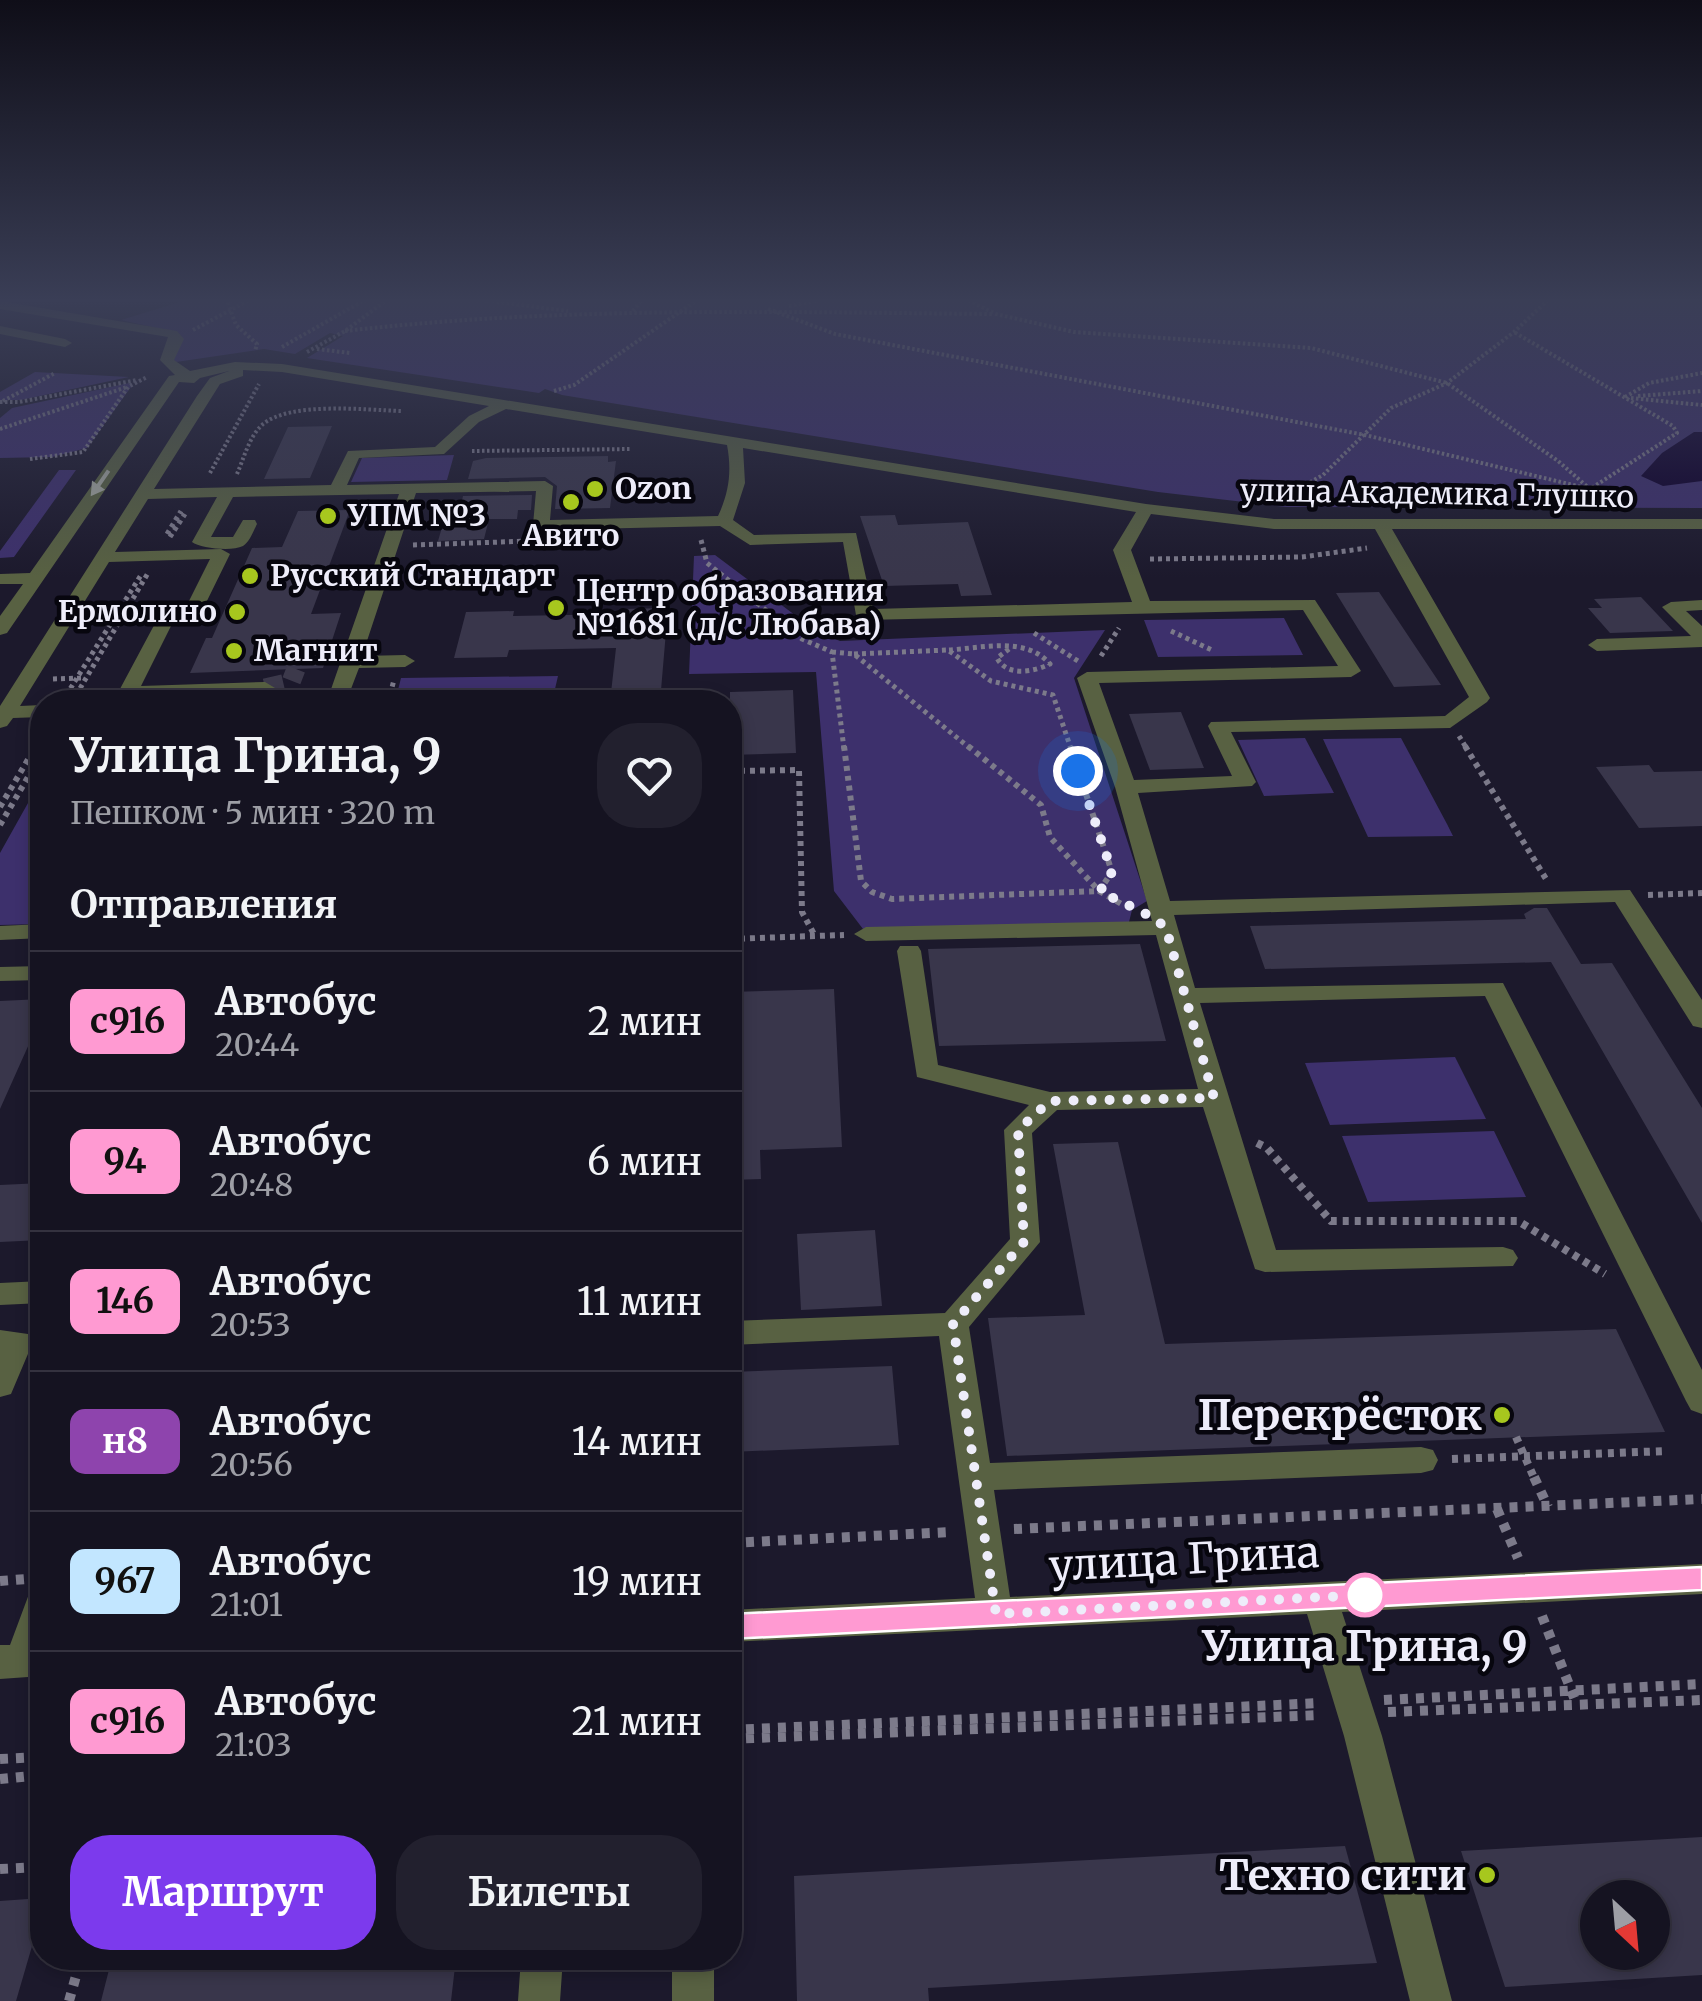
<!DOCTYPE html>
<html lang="ru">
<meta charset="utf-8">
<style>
body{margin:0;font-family:Merriweather,serif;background:#22202e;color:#f1f3f6;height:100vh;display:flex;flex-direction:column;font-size:38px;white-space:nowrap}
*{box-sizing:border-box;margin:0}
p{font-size:32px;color:#9d9ea5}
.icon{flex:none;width:55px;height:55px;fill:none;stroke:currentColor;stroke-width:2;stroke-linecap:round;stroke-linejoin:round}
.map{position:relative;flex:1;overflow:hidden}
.panel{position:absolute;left:30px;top:690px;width:712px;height:1280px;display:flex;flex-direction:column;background:#151321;border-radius:40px;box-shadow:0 5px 15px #0003,0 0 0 2px #34323f}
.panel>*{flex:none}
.badge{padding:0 20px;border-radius:15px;font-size:35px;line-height:65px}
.needle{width:65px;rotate:154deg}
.fabs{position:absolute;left:1580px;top:1880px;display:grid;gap:20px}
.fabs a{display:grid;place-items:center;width:90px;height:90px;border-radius:50%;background:#151321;box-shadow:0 5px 15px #0003,0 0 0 2px #34323f;font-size:50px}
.you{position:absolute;width:50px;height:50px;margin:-25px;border:8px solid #fff;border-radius:50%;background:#1a73e8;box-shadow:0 0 0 15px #1a73e833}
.map>.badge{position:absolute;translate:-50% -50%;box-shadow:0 0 0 5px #fff}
h2{padding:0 40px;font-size:38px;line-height:90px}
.round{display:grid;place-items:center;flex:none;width:105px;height:105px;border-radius:40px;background:#22202e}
.overview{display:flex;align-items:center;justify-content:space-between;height:170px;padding:0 40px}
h1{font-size:48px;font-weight:700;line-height:75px}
.primary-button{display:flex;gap:20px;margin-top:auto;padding:20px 40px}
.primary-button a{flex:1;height:115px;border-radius:40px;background:#7c3aed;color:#fff;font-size:40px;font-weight:700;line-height:115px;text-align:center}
.primary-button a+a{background:#22202e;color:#f1f3f6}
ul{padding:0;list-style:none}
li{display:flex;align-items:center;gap:30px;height:140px;padding:0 40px;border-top:2px solid #34323f}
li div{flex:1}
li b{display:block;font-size:38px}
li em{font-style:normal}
li .badge{min-width:110px;font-weight:700;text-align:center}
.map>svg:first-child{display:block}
.green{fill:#3d306c}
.water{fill:#0e002b}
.building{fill:#39364b;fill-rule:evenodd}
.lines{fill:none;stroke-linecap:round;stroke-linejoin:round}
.minor-tunnel{stroke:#3c394b;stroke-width:19;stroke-dasharray:19 9;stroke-linecap:butt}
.path-far4{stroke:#7c7a8a;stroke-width:4;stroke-dasharray:2.5 2.5;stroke-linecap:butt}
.path-far3{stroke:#7c7a8a;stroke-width:5;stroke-dasharray:4 4;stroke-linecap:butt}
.path-far2{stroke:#7c7a8a;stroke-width:6;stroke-dasharray:5 5;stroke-linecap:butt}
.path-far1{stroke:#7c7a8a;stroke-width:8;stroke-dasharray:6 6;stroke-linecap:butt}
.path{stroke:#7c7a8a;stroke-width:10;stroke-dasharray:8 8;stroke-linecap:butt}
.minor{fill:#586142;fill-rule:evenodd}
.oneway{fill:#a3a79e}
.line{fill:#ff9ad2;stroke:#fff;stroke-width:2.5}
.walk{stroke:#eeedfa;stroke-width:10;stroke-dasharray:0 18}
.poi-dot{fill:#a7c71e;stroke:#07060e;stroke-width:4}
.stop-dot{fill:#fff;stroke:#ff9ad2;stroke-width:5}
.labels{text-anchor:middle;stroke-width:9;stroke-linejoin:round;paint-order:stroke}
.far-poi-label{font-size:30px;font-weight:bold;fill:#eeedfa;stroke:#07060e;text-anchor:start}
.far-street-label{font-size:30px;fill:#eeedfa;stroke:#07060e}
.near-poi-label{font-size:42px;font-weight:bold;fill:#eeedfa;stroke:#07060e;text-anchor:end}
.near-street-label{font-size:42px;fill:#eeedfa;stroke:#07060e}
.near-stop-label{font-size:42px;font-weight:bold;fill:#eeedfa;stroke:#07060e}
</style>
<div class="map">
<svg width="1702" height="2001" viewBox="0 0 1702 2001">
<rect width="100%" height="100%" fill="#1c192c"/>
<path class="green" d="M 193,298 L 1702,298 L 1702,508 L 1286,507 L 1158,492 L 562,395 L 545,389 L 539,393 L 307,358 L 343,336 L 330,333 L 295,354 L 264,349 L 176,362 L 171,359 L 181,337 L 179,333 L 121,320 Z
M 35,372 L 129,377 L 21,400 L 0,400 L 0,392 Z
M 129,383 L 131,387 L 87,448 L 52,457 L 0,458 L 0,418 L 12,408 Z
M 454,455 L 447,480 L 351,482 L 362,458 Z
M 59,470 L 76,470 L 14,557 L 0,558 L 0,551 Z
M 715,555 L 816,631 L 840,641 L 1105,630 L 1074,678 L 1147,901 L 1132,910 L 1129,922 L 863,929 L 834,891 L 816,672 L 689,674 L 694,556 Z
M 1284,618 L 1303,655 L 1158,657 L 1144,620 Z
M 558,676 L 552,702 L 395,702 L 401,678 Z
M 1305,738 L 1334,793 L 1264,796 L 1238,740 Z
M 1401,738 L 1447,824 L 1453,836 L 1368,837 L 1323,739 Z
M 42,778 L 42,924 L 0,925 L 0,853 Z
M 1455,1057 L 1486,1119 L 1330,1125 L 1305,1063 Z
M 1494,1131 L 1526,1197 L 1368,1202 L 1342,1136 Z"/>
<path class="water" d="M 1694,432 L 1702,432 L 1702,481 L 1663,486 L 1641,476 L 1662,453 Z"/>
<path class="building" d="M 332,426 L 310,478 L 264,479 L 288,427 Z
M 608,456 L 608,462 L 616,461 L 610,508 L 555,509 L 557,486 L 545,477 L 468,479 L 473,461 L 486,458 Z
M 532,495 L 531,510 L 518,510 L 517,519 L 489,519 L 484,539 L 438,541 L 447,510 L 460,510 L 463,496 Z
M 350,510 L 311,614 L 341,613 L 323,668 L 190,673 L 206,638 L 212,638 L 252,548 L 282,547 L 298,511 Z
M 895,515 L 898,525 L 968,522 L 992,595 L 961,596 L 958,584 L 884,586 L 860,516 Z
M 1379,592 L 1441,685 L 1394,687 L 1336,593 Z
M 1641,597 L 1673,631 L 1610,633 L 1588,608 L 1602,608 L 1594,599 Z
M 668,608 L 660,702 L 610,702 L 616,648 L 509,650 L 507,657 L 454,658 L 466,612 L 514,611 L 513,616 L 622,614 L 622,609 Z
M 793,690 L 796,753 L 730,755 L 730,692 Z
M 1181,712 L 1204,768 L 1150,770 L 1129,714 Z
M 1649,765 L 1654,772 L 1702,771 L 1702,826 L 1639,828 L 1596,767 Z
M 1534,908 L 1547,908 L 1581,964 L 1612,963 L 1702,1108 L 1702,1223 L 1551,962 L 1265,969 L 1250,926 L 1526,919 L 1524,914 Z
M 1140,944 L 1166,1041 L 939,1046 L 928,949 Z
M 834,989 L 842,1147 L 760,1150 L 761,1179 L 730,1180 L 730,992 Z
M 42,999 L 42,1015 L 0,1109 L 0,1001 Z
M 1118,1142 L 1165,1344 L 1616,1329 L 1665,1432 L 1007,1456 L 988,1318 L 1085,1315 L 1053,1144 Z
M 42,1183 L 42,1240 L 0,1242 L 0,1185 Z
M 875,1230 L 882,1306 L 801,1310 L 797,1234 Z
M 892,1366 L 899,1445 L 730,1452 L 730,1372 Z
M 1702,1837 L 1702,1975 L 1505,1987 L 1461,1851 ZM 1598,1898 L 1652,1898 L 1652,1952 L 1598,1952 Z
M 1345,1846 L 1377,1963 L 928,1988 L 929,2001 L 797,2001 L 794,1876 Z
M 42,1898 L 42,1912 L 16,2001 L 0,2001 L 0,1901 Z
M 112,1958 L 456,1958 L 451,2001 L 101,2001 Z"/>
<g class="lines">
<path class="minor-tunnel" d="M 265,688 L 291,682 L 296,669
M 289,702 L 299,702"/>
<path class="path-far4" d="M 226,298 L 236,325 L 257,344 L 255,351
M 467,298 L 568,311
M 964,298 L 996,314 L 1074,332 L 1311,348 L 1447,383 L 1558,461 L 1599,497
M 789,306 L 832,298
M 768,309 L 835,334 L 1365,435 L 1590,489 L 1677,433 L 1673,426 L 1514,332
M 633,311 L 643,298
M 193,330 L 253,298
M 345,331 C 561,306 776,312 993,314
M 282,347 L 368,298
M 317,349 L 350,353
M 307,352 L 345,331 L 389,298
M 554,391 L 574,385 L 700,298
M 1638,396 L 1702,391
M 1625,397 L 1649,383 L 1702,373
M 1631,398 L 1702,405
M 3,401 L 55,373
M 0,402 L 19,402 L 137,380
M 0,429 L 127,387
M 472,451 L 630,449
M 30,459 L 83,452 L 128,387 L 147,377
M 210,473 L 259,384
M 237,474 C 244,458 249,437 262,425 C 289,401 366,410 401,411
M 1284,497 L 1323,475 L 1391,408 L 1447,383 L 1514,332 L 1550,298"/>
<path class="path-far3" d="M 1596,494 L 1606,503
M 1277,501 L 1289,494
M 167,534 L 181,511
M 170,537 L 185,514
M 701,540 L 707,563 L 802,639 L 832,652 L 844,749
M 413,545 L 530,541
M 1150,559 L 1302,557 L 1367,548
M 1171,631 L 1214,651
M 1034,633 L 1078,661
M 949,650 C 982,648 1026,636 1050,664 C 1033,672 1007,677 997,658 L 1009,649
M 832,652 L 854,654 L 971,749
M 854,654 L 948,650 L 991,681 L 1053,695 L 1071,749
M 1101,656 L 1119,628
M 53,679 L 81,678
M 62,702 L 141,575
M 72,702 L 148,573
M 388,702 L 394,680
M 1459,736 L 1467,749
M 34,749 L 42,735"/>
<path class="path-far2" d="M 844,746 L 861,881 L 872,892 L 892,899 L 1099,891 L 1112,872 L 1070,746
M 968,746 L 1041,805 L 1050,837 L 1099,891 L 1125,906
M 1465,746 L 1546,879
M 730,771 L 799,770 L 802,912 L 815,936
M 0,807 L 36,746
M 0,825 L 42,753
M 1648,895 L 1702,893
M 730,939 L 844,935"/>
<path class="path-far1" d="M 1257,1143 L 1267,1148 L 1331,1221 L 1518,1221 L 1605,1274
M 1516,1437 L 1535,1480
M 1452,1459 L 1667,1451"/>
<path class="path" d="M 1534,1477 L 1548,1507
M 1497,1509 L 1518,1558
M 1014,1529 L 1702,1499
M 730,1543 L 951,1532
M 0,1581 L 26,1579
M 1542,1616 L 1577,1705
M 1384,1700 L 1702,1684
M 1388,1712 L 1702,1700
M 730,1730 L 1321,1703
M 730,1739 L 1321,1715
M 0,1759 L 42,1757
M 0,1779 L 42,1775
M 0,1869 L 42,1867
M 69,2001 L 81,1958"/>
<path class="minor" d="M 0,301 L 177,331 L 184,339 L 174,360 L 190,371 L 235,362 L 282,364 L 1146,504 L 1274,519 L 1702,519 L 1702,529 L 1392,529 L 1490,698 L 1487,702 L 1450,728 L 1231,732 L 1256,782 L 1252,786 L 1138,793 L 1170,901 L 1630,890 L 1702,1000 L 1702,1028 L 1693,1026 L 1615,902 L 1174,915 L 1195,988 L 1503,983 L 1702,1370 L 1702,1414 L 1691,1410 L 1686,1401 L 1485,996 L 1200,1003 L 1276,1250 L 1503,1247 L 1513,1250 L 1518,1258 L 1513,1266 L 1265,1272 L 1255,1269 L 1203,1107 L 1057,1110 L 1032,1133 L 1040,1242 L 969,1327 L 990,1463 L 1421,1447 L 1433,1450 L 1438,1460 L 1433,1470 L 1421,1473 L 994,1490 L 1010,1597 L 1702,1564 L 1702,1594 L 1342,1612 L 1382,1736 L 1452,2001 L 1410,2001 L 1344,1736 L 1307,1614 L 730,1642 L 730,1610 L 975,1598 L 939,1336 L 730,1345 L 730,1321 L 945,1313 L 1010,1239 L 1004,1130 L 1029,1105 L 917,1077 L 897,951 L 900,946 L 918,946 L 921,951 L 938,1065 L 1050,1092 L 1198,1089 L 1156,935 L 866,941 L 854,934 L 866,927 L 1152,921 L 1115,787 L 1077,678 L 1087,672 L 1338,666 L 1303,610 L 865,620 L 856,615 L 843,542 L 750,545 L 720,526 L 541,530 L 533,525 L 536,491 L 416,493 L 362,656 L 405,655 L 415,661 L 405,667 L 359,668 L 346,702 L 289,702 L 299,696 L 329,695 L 399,494 L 233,497 L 211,537 L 233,537 L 243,520 L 255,520 L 257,524 C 254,530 249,543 243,546 C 231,552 200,548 192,542 L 217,497 L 148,499 L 115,552 L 221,549 L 230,554 L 202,611 L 172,624 L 141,686 L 265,682 L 275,688 L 265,694 L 135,698 L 133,702 L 113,702 L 159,616 L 186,607 L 210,559 L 109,562 L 20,706 L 42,705 L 42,717 L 13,718 L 7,726 L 0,728 L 0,706 L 197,396 L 210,378 L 229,371 L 200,378 L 194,383 L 179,382 L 7,633 L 0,635 L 0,616 L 23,584 L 0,584 L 0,574 L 30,573 L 169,376 L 175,375 L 160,360 L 168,337 L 0,309 ZM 243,370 L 282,372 L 489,406 L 469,416 L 435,447 L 348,451 L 331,485 L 154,489 L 220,384 L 243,376 ZM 506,409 L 727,445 C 732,471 729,493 718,516 L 550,520 L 553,486 L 545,481 L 347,485 L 359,458 L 444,454 L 479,422 ZM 743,448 L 1136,512 L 1113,550 L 1132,602 L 873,609 L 856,533 L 754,535 L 733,520 L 745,483 ZM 1151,514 L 1274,529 L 1375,529 L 1469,697 L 1445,716 L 1211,722 L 1208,726 L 1232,776 L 1134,780 L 1099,683 L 1351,677 L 1361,671 L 1315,600 L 1150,601 L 1131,550 Z
M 0,326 L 65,339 L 72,343 L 65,347 L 0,334 Z
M 1702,600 L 1702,610 L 1686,611 L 1702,626 L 1702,647 L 1597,651 L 1588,645 L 1597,639 L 1691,636 L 1662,607 L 1671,602 Z
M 42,924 L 42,938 L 0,940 L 0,926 Z
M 42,966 L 42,980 L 0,981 L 0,967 Z
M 42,1281 L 42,1303 L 0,1305 L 0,1283 Z
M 0,1330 L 28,1334 L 33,1342 L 11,1394 L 0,1397 Z
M 42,1589 L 42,1676 L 0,1679 L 0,1645 L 10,1645 L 29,1594 Z
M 521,1958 L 563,1958 L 560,2001 L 518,2001 Z
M 672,1958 L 714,1958 L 714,2001 L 672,2001 Z"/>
</g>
<defs><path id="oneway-solid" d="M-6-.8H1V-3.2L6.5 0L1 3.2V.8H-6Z" transform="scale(2.5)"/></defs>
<use class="oneway" href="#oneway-solid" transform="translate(100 483) rotate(125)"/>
<linearGradient id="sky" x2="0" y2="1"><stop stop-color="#0f0e18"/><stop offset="0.52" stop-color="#3a3e56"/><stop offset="1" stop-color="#3a3e56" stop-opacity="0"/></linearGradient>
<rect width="1702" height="578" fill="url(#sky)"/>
<path class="line" d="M 1702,1567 L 1702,1590 L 730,1639 L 720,1635 L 716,1626 L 720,1617 L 730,1614 Z"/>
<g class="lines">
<path class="walk" d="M 1078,771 L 1112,872 L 1100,891 C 1122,904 1147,911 1166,928 L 1214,1098 L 1050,1101 L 1018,1130 L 1024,1242 L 953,1324 L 996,1614 L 1365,1595"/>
</g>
<g class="poi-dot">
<circle cx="595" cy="489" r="10"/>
<circle cx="571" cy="502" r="10"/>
<circle cx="328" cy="516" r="10"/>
<circle cx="250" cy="576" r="10"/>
<circle cx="556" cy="608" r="10"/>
<circle cx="237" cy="612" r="10"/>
<circle cx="234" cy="651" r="10"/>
<circle cx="1502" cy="1415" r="10"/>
<circle cx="1487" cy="1875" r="10"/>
</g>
<circle class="stop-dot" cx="1365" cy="1595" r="20"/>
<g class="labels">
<g class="far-poi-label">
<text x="615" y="499">Ozon</text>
<text x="348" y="526">УПМ №3</text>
<text x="571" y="546" text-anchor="middle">Авито</text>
<text x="270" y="586">Русский Стандарт</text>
<text x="576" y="601">Центр образования<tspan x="576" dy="34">№1681 (д/с Любава)</tspan></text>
<text x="217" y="622" text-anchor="end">Ермолино</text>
<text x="254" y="661">Магнит</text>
</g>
<g class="far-street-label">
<text transform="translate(1437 494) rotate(1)" y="10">улица Академика Глушко</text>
</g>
<g class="near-poi-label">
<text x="1482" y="1430">Перекрёсток</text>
<text x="1467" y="1890">Техно сити</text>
</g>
<g class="near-street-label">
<text transform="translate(1184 1559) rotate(-3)" y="15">улица Грина</text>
</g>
<g class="near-stop-label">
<text x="1365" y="1661">Улица Грина, 9</text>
</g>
</g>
</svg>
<div class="fabs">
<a><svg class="needle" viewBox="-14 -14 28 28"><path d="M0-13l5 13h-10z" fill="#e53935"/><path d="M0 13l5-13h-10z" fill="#9d9ea5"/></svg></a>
</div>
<div class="you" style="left:1078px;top:771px"></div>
<section class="panel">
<div class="overview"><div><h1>Улица Грина, 9</h1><p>Пешком · 5 мин · 320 m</p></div><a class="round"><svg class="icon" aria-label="heart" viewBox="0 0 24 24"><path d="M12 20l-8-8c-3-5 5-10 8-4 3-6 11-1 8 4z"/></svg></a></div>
<h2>Отправления</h2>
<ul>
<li><span class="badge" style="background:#ff9ad2;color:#111">с916</span><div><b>Автобус</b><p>20:44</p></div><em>2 мин</em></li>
<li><span class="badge" style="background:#ff9ad2;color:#111">94</span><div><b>Автобус</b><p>20:48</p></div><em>6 мин</em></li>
<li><span class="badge" style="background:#ff9ad2;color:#111">146</span><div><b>Автобус</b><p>20:53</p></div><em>11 мин</em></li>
<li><span class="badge" style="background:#8e44ad;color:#fff">н8</span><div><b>Автобус</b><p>20:56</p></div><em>14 мин</em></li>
<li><span class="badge" style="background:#c2e6ff;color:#111">967</span><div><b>Автобус</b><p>21:01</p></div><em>19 мин</em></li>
<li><span class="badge" style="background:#ff9ad2;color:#111">с916</span><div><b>Автобус</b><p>21:03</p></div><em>21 мин</em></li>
</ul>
<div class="primary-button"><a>Маршрут</a><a>Билеты</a></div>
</section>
</div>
